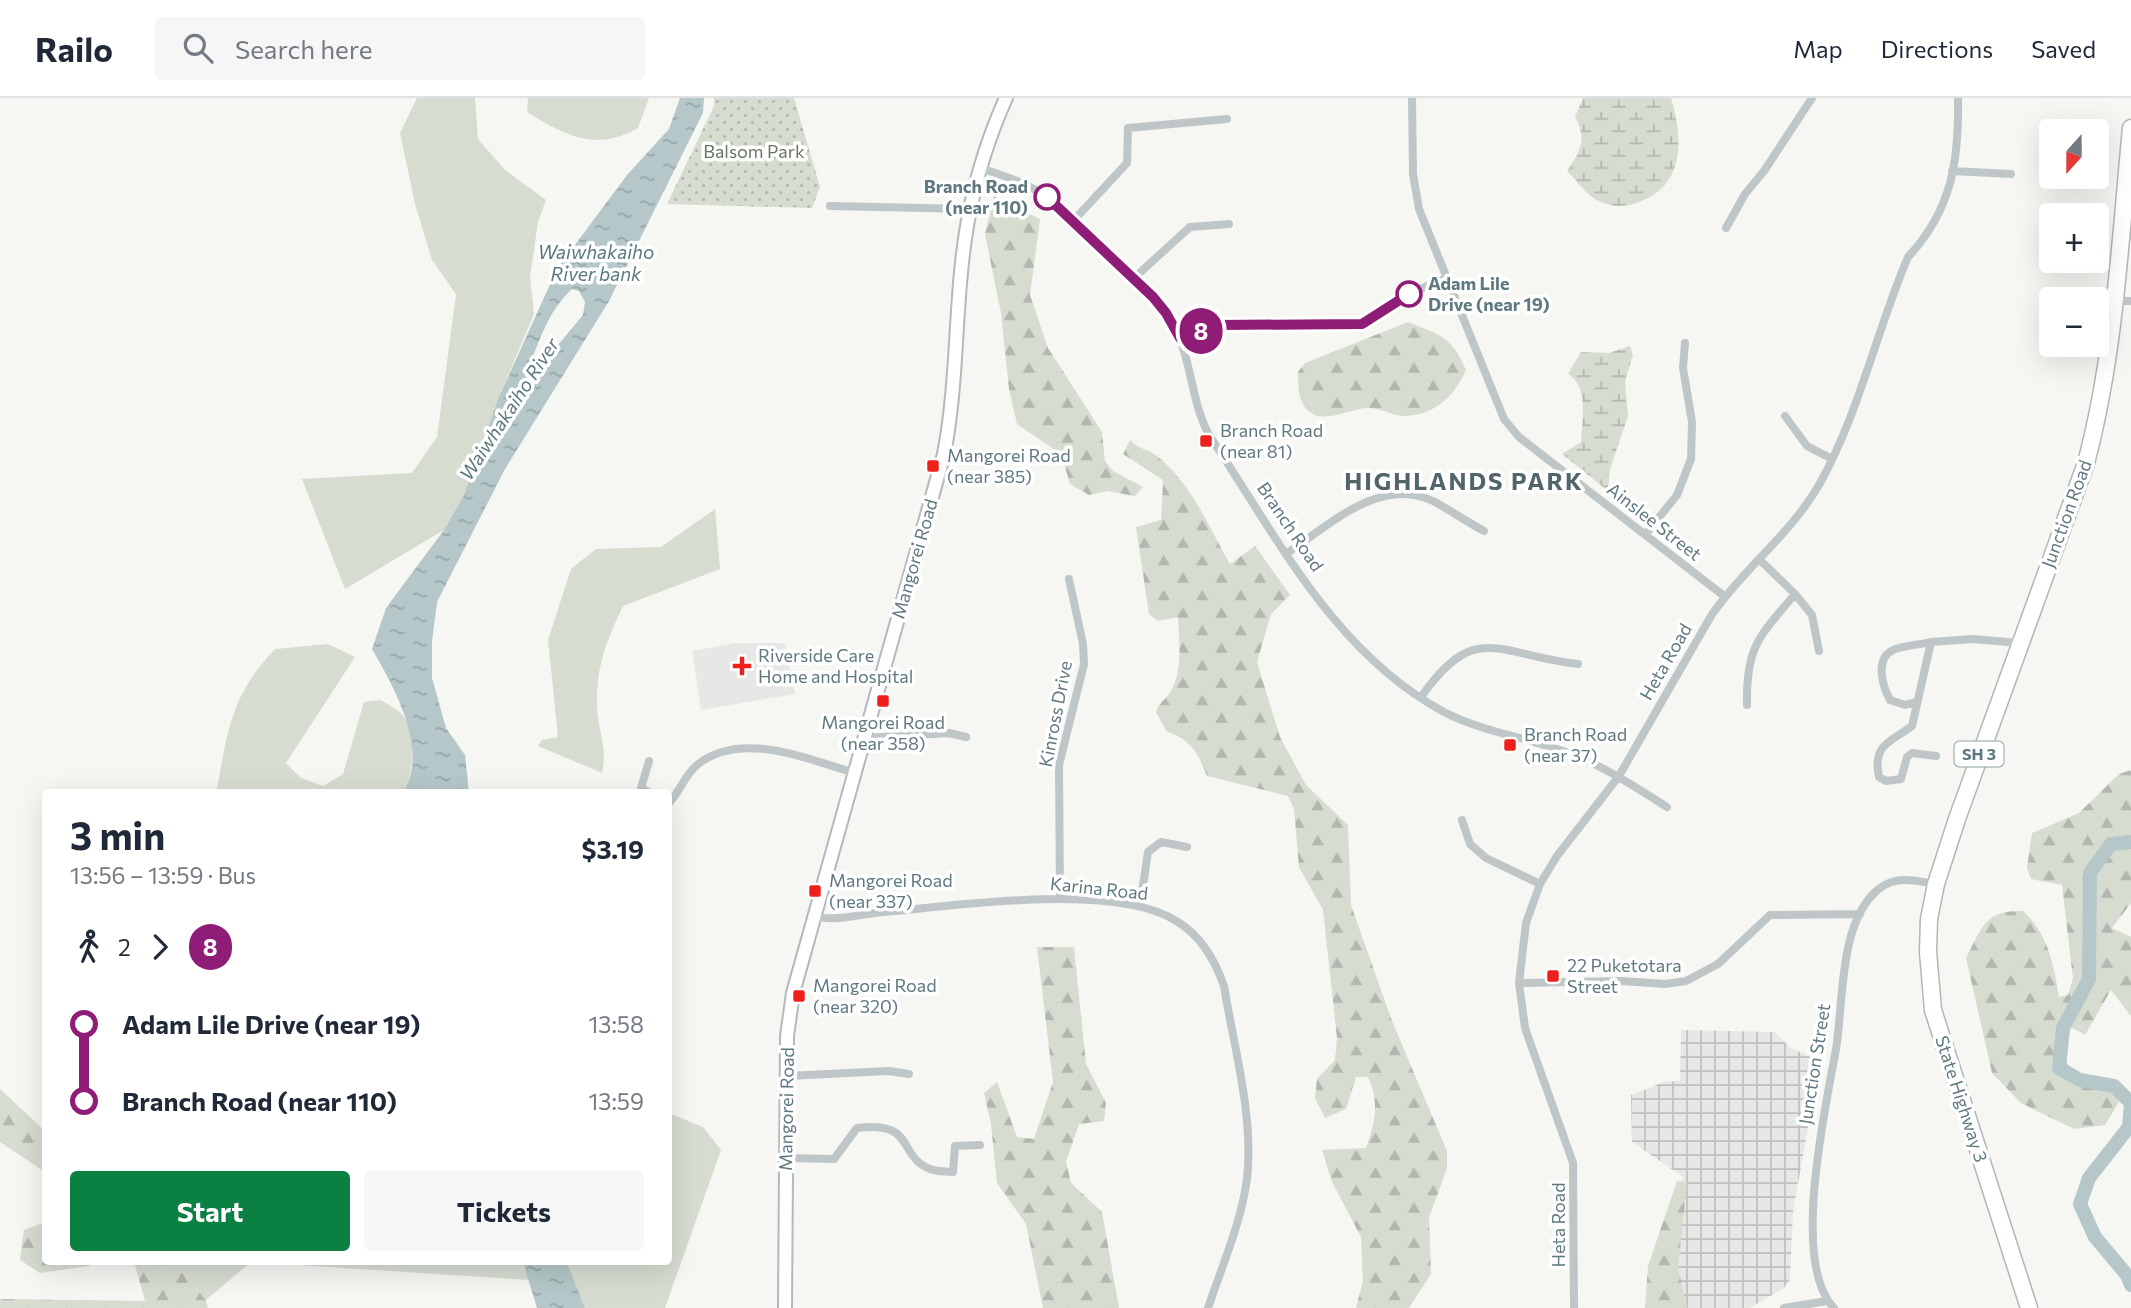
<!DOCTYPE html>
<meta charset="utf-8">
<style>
body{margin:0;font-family:Commissioner,sans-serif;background:#f6f6f7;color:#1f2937;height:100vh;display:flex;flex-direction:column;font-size:26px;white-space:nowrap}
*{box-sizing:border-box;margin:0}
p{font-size:23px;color:#747a83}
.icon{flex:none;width:38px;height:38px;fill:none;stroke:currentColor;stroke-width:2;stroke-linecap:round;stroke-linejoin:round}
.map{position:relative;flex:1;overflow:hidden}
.panel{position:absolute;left:42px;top:691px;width:630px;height:476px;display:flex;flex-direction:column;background:#fff;border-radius:7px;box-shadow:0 7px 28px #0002}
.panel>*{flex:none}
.badge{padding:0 14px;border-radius:23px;font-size:24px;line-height:46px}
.needle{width:46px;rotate:201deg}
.controls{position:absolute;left:2039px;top:21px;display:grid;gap:14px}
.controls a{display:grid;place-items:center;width:70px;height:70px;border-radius:7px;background:#fff;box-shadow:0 7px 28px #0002;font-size:35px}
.map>.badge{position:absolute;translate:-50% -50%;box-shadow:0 0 0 4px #fff}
.legs{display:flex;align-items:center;gap:10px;height:77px;padding:0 28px;font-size:23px}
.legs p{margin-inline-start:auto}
.head{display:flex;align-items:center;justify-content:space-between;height:119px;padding:0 28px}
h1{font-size:38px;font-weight:700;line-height:52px}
.cta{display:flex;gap:14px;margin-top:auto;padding:14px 28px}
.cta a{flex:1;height:80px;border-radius:7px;background:#0b8043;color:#fff;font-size:28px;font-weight:700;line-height:80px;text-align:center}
.cta a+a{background:#f6f6f7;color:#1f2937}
ul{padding:0 28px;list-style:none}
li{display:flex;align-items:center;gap:24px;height:77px;font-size:26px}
li i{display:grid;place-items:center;width:10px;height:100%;margin:0 9px;background:currentColor}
li i::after{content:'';width:18px;height:18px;margin:-9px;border:5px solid;border-radius:50%;background:#fff}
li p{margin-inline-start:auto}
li:first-child i{background:linear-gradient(#0000 50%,currentColor 0)}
li:last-child i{background:linear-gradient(currentColor 50%,#0000 0)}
header{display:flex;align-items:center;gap:42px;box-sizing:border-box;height:98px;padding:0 35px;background:#fff;border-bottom:2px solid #e0e1e3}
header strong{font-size:33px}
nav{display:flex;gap:38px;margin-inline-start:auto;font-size:24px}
.search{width:490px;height:63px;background:#f6f6f7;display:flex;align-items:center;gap:18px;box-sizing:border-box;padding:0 24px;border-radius:7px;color:#747a83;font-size:26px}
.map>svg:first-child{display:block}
.built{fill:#e7e7e6}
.industrial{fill:url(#industrial-grid)}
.green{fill:#d7dcd1}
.forest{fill:url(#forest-firs)}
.wetland{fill:url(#wetland-marsh)}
.park{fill:url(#park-dots)}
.water{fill:url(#water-ripples);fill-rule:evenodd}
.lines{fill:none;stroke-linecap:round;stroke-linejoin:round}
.river{stroke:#b5c7c8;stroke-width:14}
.secondary-casing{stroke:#b1babd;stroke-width:16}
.highway-casing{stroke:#b0b7b9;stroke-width:19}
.street{stroke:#bfc6c8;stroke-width:8}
.secondary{stroke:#fff;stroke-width:12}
.highway{stroke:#fff;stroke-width:16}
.line-1-casing{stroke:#fff;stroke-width:16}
.line-1{stroke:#8f1d78;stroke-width:10}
.stop-1-dot{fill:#fff;stroke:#8f1d78;stroke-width:3.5}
.poi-dot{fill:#ee201b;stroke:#fff;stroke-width:2.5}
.labels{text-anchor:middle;stroke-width:7;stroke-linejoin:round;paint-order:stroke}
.shield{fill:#fff;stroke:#8fa1a6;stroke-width:2}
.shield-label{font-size:16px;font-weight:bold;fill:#5f7980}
.park-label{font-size:18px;fill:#68775f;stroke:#fff}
.stop-label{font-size:18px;font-weight:bold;fill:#5f7980;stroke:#fff;text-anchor:end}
.poi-label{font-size:18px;fill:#5f7980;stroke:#fff;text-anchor:start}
.street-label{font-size:18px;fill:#5f7980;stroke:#fff}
.water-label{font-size:19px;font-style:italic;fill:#5a797c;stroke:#fff}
.district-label{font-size:24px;font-weight:bold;letter-spacing:2px;fill:#52656a;stroke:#fff}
</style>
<header>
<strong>Railo</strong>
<div class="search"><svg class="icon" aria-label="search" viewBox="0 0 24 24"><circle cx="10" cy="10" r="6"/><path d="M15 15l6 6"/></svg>Search here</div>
<nav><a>Map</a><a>Directions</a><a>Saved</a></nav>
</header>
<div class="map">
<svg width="2131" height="1210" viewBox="0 0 2131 1210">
<defs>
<pattern id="industrial-grid" width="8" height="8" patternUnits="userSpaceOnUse" patternTransform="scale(1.75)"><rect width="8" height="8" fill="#e7e7e6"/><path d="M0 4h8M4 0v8" fill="none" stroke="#bec0c0"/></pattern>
<pattern id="forest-firs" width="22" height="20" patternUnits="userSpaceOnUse" patternTransform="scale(1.75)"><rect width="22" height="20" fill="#d7dcd1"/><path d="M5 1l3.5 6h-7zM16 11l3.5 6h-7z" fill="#b2b7af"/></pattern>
<pattern id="wetland-marsh" width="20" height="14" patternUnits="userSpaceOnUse" patternTransform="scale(1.75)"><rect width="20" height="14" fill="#d7dcd1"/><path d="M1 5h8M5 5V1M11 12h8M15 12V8" fill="none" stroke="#b2b7af"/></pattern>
<pattern id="park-dots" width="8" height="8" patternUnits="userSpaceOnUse" patternTransform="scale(1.75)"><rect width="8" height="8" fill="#d7dcd1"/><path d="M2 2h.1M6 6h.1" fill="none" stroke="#b2b7af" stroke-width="1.8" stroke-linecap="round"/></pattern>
<pattern id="water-ripples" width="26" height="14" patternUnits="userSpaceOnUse" patternTransform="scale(1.75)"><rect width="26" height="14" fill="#b5c7c8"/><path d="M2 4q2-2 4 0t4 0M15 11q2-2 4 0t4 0" fill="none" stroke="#96a6a8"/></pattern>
</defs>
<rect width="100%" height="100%" fill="#f6f6f3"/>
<path class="built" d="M 735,545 L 785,545 L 795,596 L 701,612 L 692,553 Z"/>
<path class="industrial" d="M 1681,932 L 1774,934 L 1791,950 L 1820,963 L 1793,1113 L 1790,1182 L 1784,1190 L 1750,1210 L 1679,1210 L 1671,1160 L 1683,1079 L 1632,1044 L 1631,997 L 1664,984 L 1680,983 Z"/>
<path class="green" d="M 417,0 L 475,0 L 478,41 L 505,72 L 546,102 L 538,124 L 530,179 L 534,216 L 498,301 L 464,397 L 444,432 L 345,491 L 302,381 L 412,375 L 437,339 L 456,196 L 432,162 L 415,106 L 400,35 Z
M 528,0 L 649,0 L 638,30 C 596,54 566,38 527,14 Z
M 715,411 L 720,471 L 623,508 C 606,544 596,569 597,609 C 598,633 608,651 602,675 L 538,648 L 542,642 L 558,639 L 548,542 L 571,471 L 596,451 L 661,449 Z
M 328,546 L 355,559 L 286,665 L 301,680 L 323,688 L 343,676 L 364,604 L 381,602 C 388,607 400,612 404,619 C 417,638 414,677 402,695 L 216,695 C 228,634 230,598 275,551 Z
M 669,1015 L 703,1029 L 721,1052 L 665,1210 L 585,1210 L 567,1164 L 668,1164 Z
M 174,1164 L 523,1164 L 529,1182 L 251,1164 L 206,1202 Z"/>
<path class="forest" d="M 994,98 L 1040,121 L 1030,197 L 1048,250 L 1102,334 L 1105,363 L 1113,373 L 1143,389 L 1135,398 L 1107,393 L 1089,397 L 1070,386 L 1061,356 L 1017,326 L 1009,291 L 1001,215 L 985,136 Z
M 1408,224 C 1440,237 1452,238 1466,272 C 1455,297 1436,317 1405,318 C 1393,318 1381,310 1368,310 C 1351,310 1325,326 1310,314 C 1298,306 1298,288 1298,274 L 1305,265 Z
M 1130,342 C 1138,351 1148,351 1157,358 C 1191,385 1209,429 1230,466 L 1255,448 L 1290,497 L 1271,516 L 1257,564 L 1280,639 L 1306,687 L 1348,727 L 1351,807 L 1392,923 L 1447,1053 L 1447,1070 L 1429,1120 L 1431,1176 L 1409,1210 L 1356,1210 L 1363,1183 L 1361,1139 L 1332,1084 L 1322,1052 L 1366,1050 C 1375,1024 1380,1005 1368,979 L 1356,979 L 1346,1011 L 1325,1020 L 1315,1000 L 1317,981 L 1335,962 L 1337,940 L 1323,812 L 1299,769 L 1294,711 L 1288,698 L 1207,678 C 1198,655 1191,641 1167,634 L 1156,614 C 1159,604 1168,600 1172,591 C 1183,570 1179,543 1178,519 L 1158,523 L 1149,516 L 1136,429 L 1161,422 L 1163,382 L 1123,356 Z
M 2131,672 L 2131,805 L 2112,830 L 2131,839 L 2131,918 L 2111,892 L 2085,937 L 2067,927 C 2058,982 2077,978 2122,999 L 2105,1027 L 2074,1031 L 2021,1005 L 1992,975 L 1966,860 C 1982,830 1984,812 2023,813 C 2048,836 2054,867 2059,899 L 2068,897 L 2073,880 L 2062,787 L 2031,781 L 2027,770 L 2032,735 L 2079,715 L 2119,676 Z
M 1037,849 L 1074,849 L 1086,966 L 1106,1005 L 1104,1023 L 1079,1026 L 1066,1064 L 1071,1085 L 1102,1114 L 1119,1210 L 1043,1210 L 1026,1126 L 997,1085 L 991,1026 L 984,995 L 997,984 L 1017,1039 L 1034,1041 L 1053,984 Z
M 0,991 L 45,1033 L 45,1074 L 0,1044 Z
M 1677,1083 L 1687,1084 L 1678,1170 L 1687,1210 L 1645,1210 L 1648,1168 Z
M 45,1124 L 46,1164 L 89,1164 L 89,1168 L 40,1175 L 20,1162 L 24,1132 Z
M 134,1164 L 174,1164 L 206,1202 L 208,1210 L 0,1210 L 0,1201 L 145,1203 Z"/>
<path class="wetland" d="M 1583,0 L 1671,0 C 1682,36 1686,82 1646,101 C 1630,109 1615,111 1599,103 C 1587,98 1576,82 1567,73 C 1581,53 1587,41 1575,19 Z
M 1630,248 L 1633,257 L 1625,284 L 1628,318 L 1610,371 L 1608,393 L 1562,356 L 1581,344 C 1582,322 1589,288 1568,276 L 1581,254 L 1609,255 Z"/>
<path class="park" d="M 714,0 L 794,0 L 820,89 L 812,110 L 667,106 L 714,8 Z"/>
<path class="water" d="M 680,0 L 704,0 L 703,15 L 609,203 L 505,371 L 437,504 L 432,543 L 432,580 L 446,630 L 465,657 L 469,695 L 402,695 C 431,654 394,589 372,551 L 386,510 L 444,432 L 464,397 L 498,301 L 557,171 L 627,77 L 669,31 ZM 572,191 L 579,193 L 585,204 L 583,217 L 529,282 L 525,278 C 539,246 546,215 572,191 Z
M 523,1164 L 567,1164 L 585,1210 L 537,1210 Z"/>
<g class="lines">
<path class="river" d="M 2131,744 L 2111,746 L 2090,775 L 2089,881 L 2063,930 L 2059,970 L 2080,982 L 2114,988 L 2131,1005 L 2129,1029 L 2089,1080 L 2080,1106 L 2095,1139 L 2127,1177 L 2131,1187"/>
<g class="secondary-casing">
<path id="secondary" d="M 785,1210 L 787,938 L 793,895 L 944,356 C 959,278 954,199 968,122 C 976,79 988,40 1006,0"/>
</g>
<g class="highway-casing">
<path id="highway" d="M 2029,1210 L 1933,912 L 1928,854 L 1929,821 L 1936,786 L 1957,721 L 2086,365 C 2115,256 2120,143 2131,30"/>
</g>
<path class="street" d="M 1412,0 L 1413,76 L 1419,111 L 1504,321 L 1519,339 L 1724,498
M 980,70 C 1002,77 1030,86 1048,100 C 1080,123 1159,197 1175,230 C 1192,264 1191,303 1209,337 C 1276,437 1334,555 1444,614 C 1479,632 1517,638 1554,650 C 1596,663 1631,686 1667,709
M 1952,73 L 2011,76
M 830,108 L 970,111
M 1074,122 L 1127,65 L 1128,30 L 1227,21
M 1726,130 L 1745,96 L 1764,73 L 1812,0
M 1134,180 L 1190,129 L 1229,126
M 2114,203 L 2131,203
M 1180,240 L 1217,227 L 1362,226 L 1376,219 L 1395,202 L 1446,180
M 1785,318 L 1807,348 L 1832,361
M 1645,437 L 1677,397 L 1691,361 L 1692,324 L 1683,270 L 1685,245
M 1287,455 C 1328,428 1381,377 1433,403 C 1450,412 1467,424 1484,433
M 1759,461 L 1795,496 L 1812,517 L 1819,553
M 1421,599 C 1476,521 1498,557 1578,566
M 1916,604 L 1905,607 L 1890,602 C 1883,589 1874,561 1893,552 C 1903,547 1920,547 1931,544
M 1747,607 C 1746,548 1759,539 1795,496
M 866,640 L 949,635 L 966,639
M 1936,658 L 1912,655 L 1907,659 L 1901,681 L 1886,683 L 1879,679 C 1872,646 1891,644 1912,628 L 1931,544 L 1973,541 L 2019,545
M 649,663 L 641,690 L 651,695
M 668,706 C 680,694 684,678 697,667 C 741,631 809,662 855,675
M 1462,722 L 1470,746 L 1486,760 L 1540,786
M 1060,801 L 1059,667 L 1084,566 L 1083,546 L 1069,481
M 1140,808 L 1148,754 L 1161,744 L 1187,749
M 814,818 C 834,824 862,816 883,814 C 957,808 1117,783 1178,824 C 1202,839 1215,862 1224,888 C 1234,950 1254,1018 1247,1081 C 1241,1125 1222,1168 1208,1210
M 1519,885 L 1622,883 L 1665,886 L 1686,883 L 1718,866 L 1770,817 L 1860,816
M 787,978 L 889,973 L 909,976
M 786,1060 L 834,1061 L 857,1030 C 916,1022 897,1058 930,1071 C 937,1074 946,1073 953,1074 L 955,1048 L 980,1047
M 1574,1210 L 1573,1065 L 1525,930 L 1519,885 L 1526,825 L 1540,786 L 1557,758 L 1619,678 L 1711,518 C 1743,471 1790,437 1819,387 C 1859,316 1876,234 1908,159 C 1952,112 1959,63 1958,0
M 1784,1210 L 1827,1203
M 1834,1210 C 1790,1165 1826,1008 1836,951 C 1844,904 1838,822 1880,790 C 1898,777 1915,783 1936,786"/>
<use href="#secondary" class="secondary"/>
<use href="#highway" class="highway"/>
</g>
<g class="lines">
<g class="line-1-casing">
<path id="line-1" d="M 1047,99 L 1153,199 L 1166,215 L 1180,240 L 1217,227 L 1362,226 L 1409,196"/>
</g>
<use href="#line-1" class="line-1"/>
</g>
<g class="stop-1-dot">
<circle cx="1047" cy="99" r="12"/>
<circle cx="1409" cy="196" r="12"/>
</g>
<g class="poi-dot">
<rect x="1199" y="336" width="14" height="14" rx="3.5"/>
<rect x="926" y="361" width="14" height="14" rx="3.5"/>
<path d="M738.5 557.5h7v7h7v7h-7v7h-7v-7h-7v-7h7z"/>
<rect x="876" y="596" width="14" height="14" rx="3.5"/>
<rect x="1503" y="640" width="14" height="14" rx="3.5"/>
<rect x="808" y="786" width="14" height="14" rx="3.5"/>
<rect x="1546" y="871" width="14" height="14" rx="3.5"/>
<rect x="792" y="891" width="14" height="14" rx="3.5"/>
</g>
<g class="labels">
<rect class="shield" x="1954.5" y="643.5" width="49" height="25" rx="5"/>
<g class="shield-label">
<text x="1979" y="662">SH 3</text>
</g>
<g class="park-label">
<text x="754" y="60">Balsom Park</text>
</g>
<g class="stop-label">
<text x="1028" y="95">Branch Road<tspan x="1028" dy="21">(near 110)</tspan></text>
<text x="1428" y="192" text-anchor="start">Adam Lile<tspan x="1428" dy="21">Drive (near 19)</tspan></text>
</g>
<g class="poi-label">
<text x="1220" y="339">Branch Road<tspan x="1220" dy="21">(near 81)</tspan></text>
<text x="947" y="364">Mangorei Road<tspan x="947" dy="21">(near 385)</tspan></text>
<text x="758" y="564">Riverside Care<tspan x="758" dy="21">Home and Hospital</tspan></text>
<text x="883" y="631" text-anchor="middle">Mangorei Road<tspan x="883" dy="21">(near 358)</tspan></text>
<text x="1524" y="643">Branch Road<tspan x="1524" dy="21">(near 37)</tspan></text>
<text x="829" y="789">Mangorei Road<tspan x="829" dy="21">(near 337)</tspan></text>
<text x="1567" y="874">22 Puketotara<tspan x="1567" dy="21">Street</tspan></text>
<text x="813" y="894">Mangorei Road<tspan x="813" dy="21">(near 320)</tspan></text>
</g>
<g class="street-label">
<text transform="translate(2067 416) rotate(-70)" y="6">Junction Road</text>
<text transform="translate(1654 424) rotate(38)" y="6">Ainslee Street</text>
<text transform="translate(1290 429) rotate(56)" y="6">Branch Road</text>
<text transform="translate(915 461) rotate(-74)" y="6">Mangorei Road</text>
<text transform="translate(1666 564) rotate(-60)" y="6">Heta Road</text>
<text transform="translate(1056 616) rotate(-79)" y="6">Kinross Drive</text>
<text transform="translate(1099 791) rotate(6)" y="6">Karina Road</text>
<text transform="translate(1815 966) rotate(-81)" y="6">Junction Street</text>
<text transform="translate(1961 1001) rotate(72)" y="6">State Highway 3</text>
<text transform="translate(787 1011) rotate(-89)" y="6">Mangorei Road</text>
<text transform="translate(1559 1127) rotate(-90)" y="6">Heta Road</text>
</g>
<g class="water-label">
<text x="596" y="161">Waiwhakaiho<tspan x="596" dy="22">River bank</tspan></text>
<text transform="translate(509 311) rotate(-57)" y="7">Waiwhakaiho River</text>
</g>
<g class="district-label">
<text x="1464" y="392">HIGHLANDS PARK</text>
</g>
</g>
</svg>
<div class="controls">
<a><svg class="needle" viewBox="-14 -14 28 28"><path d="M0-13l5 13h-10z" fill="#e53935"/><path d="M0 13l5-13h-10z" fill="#747a83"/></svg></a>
<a>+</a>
<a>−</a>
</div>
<b class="badge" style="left:1201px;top:233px;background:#8f1d78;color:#fff">8</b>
<section class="panel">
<div class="head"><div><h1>3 min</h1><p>13:56 – 13:59 · Bus</p></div><b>$3.19</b></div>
<div class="legs"><svg class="icon" aria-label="walk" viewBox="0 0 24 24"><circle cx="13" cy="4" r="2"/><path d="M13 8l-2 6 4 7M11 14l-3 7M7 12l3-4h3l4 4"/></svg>2<svg class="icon" aria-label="forward" viewBox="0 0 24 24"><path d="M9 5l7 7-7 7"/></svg><b class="badge" style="background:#8f1d78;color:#fff">8</b></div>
<ul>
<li><i style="color:#8f1d78"></i><b>Adam Lile Drive (near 19)</b><p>13:58</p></li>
<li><i style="color:#8f1d78"></i><b>Branch Road (near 110)</b><p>13:59</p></li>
</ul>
<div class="cta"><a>Start</a><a>Tickets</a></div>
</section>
</div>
